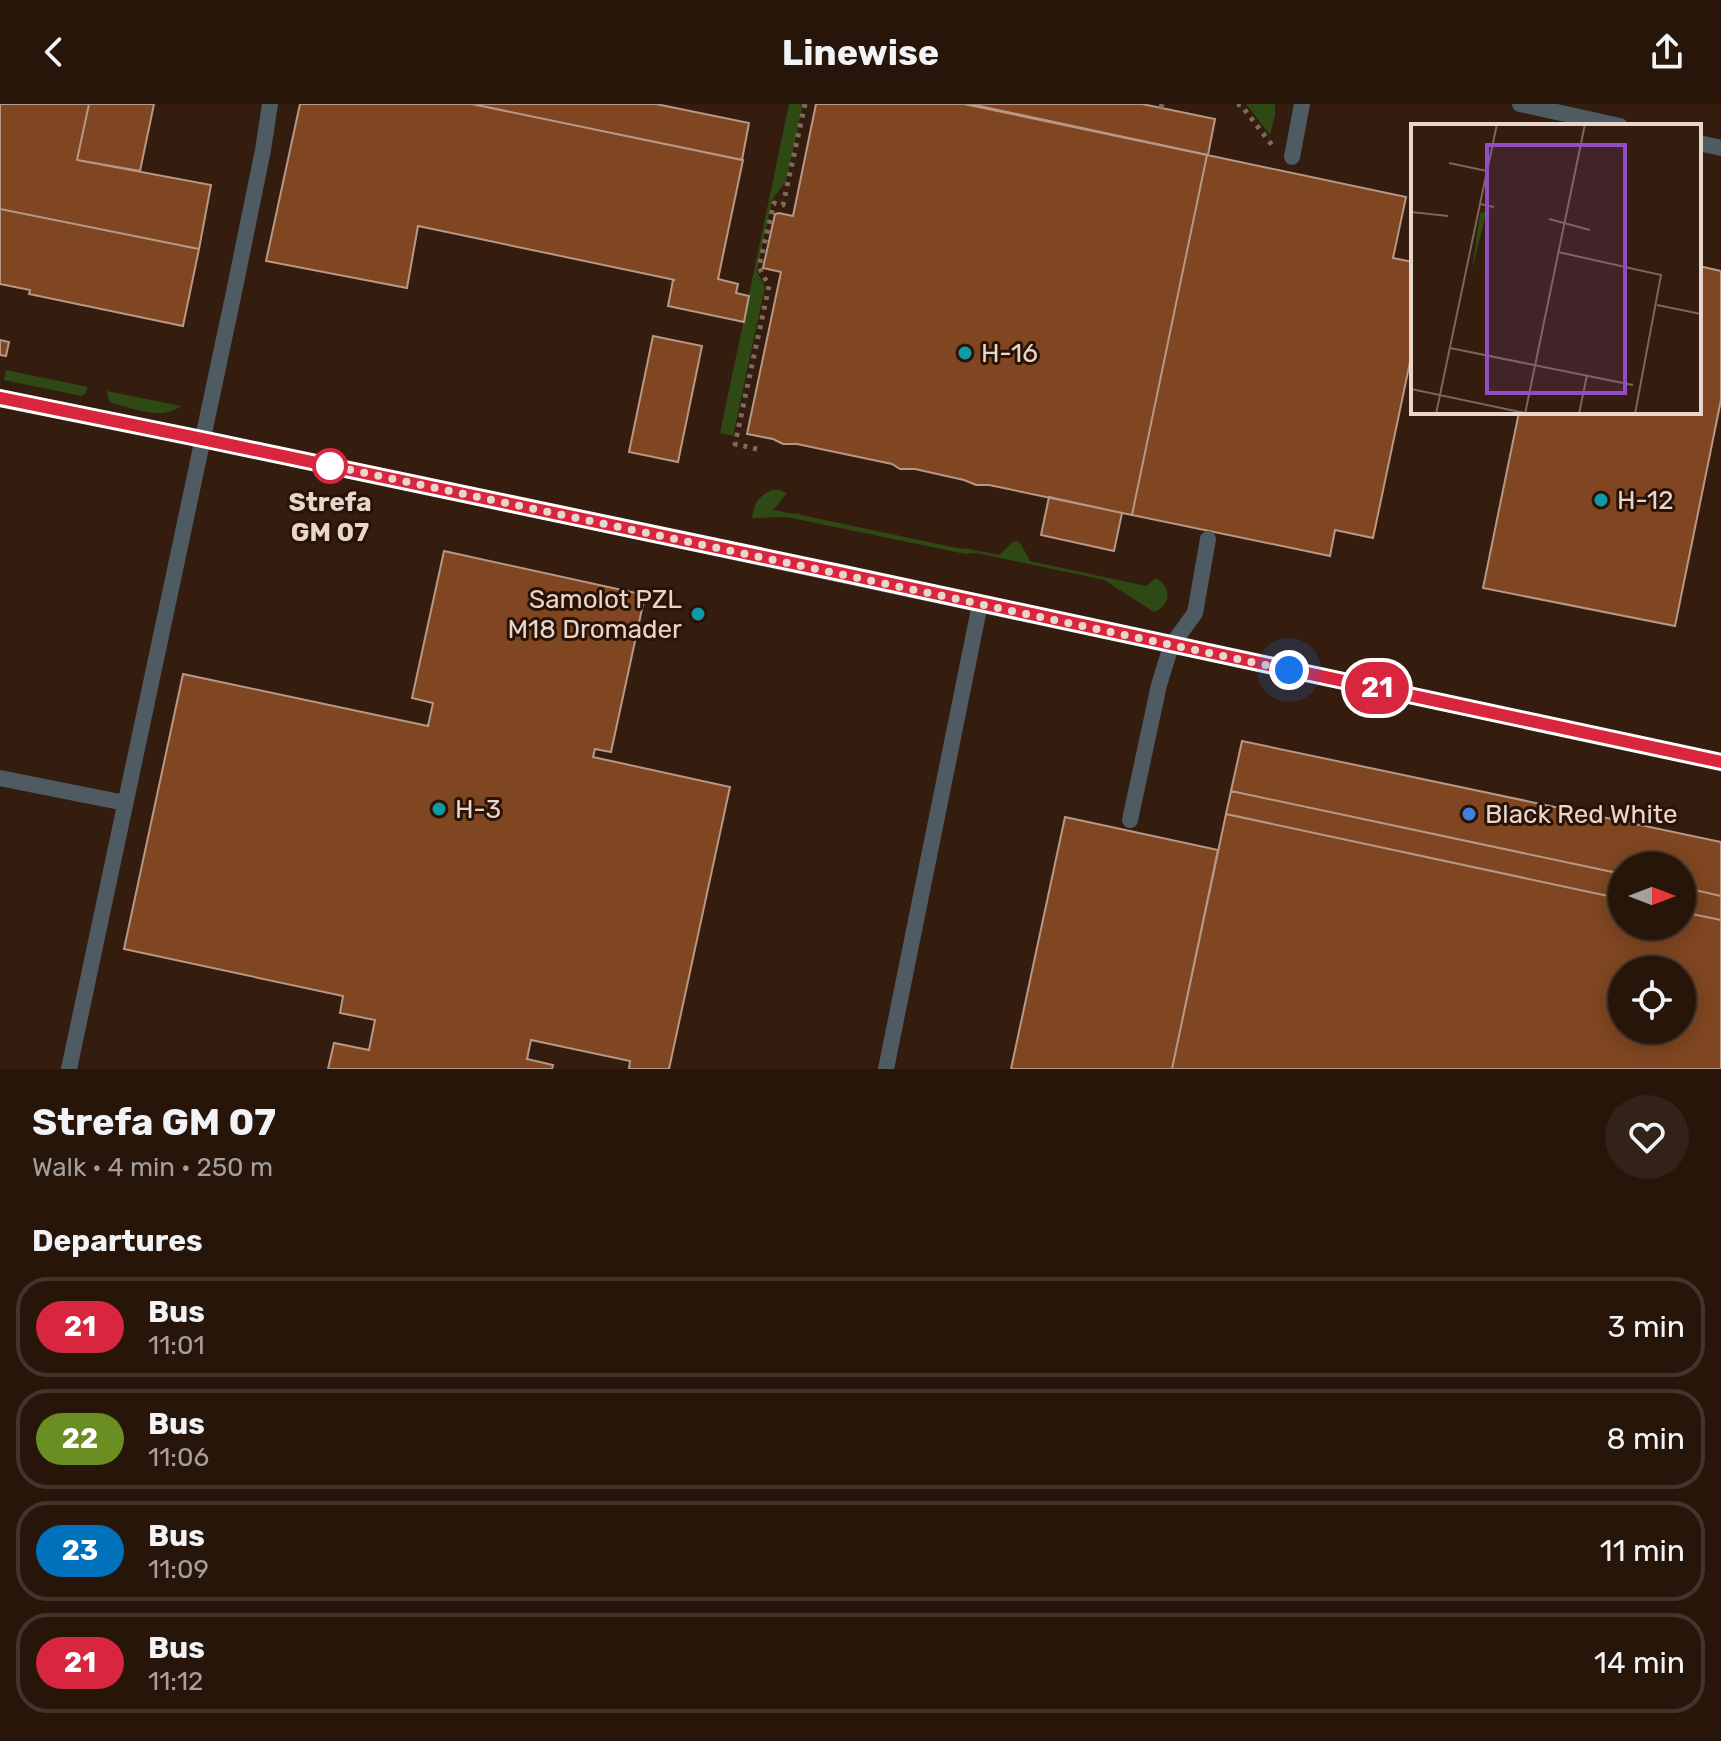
<!DOCTYPE html>
<meta charset="utf-8">
<style>
body{margin:0;font-family:Rubik,sans-serif;background:#332218;color:#f1f3f6;height:100vh;display:flex;flex-direction:column;font-size:30px;white-space:nowrap}
*{box-sizing:border-box;margin:0}
p{font-size:26px;color:#a49f9c}
.icon{flex:none;width:44px;height:44px;fill:none;stroke:currentColor;stroke-width:2;stroke-linecap:round;stroke-linejoin:round}
.map{position:relative;height:965px;overflow:hidden}
.details{display:flex;flex-direction:column;background:#27150a;flex:1}
.details>*{flex:none}
.badge{padding:0 16px;border-radius:26px;font-size:28px;line-height:52px}
.needle{width:52px;rotate:90deg}
.fabs{position:absolute;left:1608px;top:748px;display:grid;gap:16px}
.fabs a{display:grid;place-items:center;width:88px;height:88px;border-radius:50%;background:#27150a;box-shadow:0 4px 20px #0003,0 0 0 2px #43342b;font-size:40px}
.you{position:absolute;width:40px;height:40px;margin:-20px;border:6px solid #fff;border-radius:50%;background:#1a73e8;box-shadow:0 0 0 12px #1a73e833}
.map>.badge{position:absolute;translate:-50% -50%;box-shadow:0 0 0 4px #fff}
h2{padding:0 32px;font-size:30px;line-height:72px}
.round{display:grid;place-items:center;flex:none;width:84px;height:84px;border-radius:42px;background:#332218}
.headline{display:flex;align-items:center;justify-content:space-between;height:136px;padding:0 32px}
h1{font-size:38px;font-weight:700;line-height:60px}
ul{padding:0;list-style:none}
li{display:flex;align-items:center;gap:24px;height:100px;margin:0 16px 12px;padding:0 16px;border:4px solid #43342b;border-radius:32px}
li div{flex:1}
li b{display:block;font-size:30px}
li em{font-style:normal}
li .badge{min-width:88px;font-weight:700;text-align:center}
header{display:flex;justify-content:space-between;align-items:center;height:104px;padding:0 32px;background:#27150a;font-size:36px;font-weight:700}
.map>svg:first-child{display:block}
.green{fill:#2f4914}
.building{fill:#7f4621;stroke:#b79887;stroke-width:2;fill-rule:evenodd}
.lines{fill:none;stroke-linecap:round;stroke-linejoin:round}
.path{stroke:#7f6a5e;stroke-width:5;stroke-dasharray:4 6;stroke-linecap:butt}
.lane{stroke:#4f5b63;stroke-width:16}
.line-casing{stroke:#fff;stroke-width:18}
.line{stroke:#d7263d;stroke-width:12}
.walk{stroke:#e6d6cd;stroke-width:8;stroke-dasharray:0 14.4}
.culture-dot{fill:#0f9aa8;stroke:#2a1305;stroke-width:3}
.stop-dot{fill:#fff;stroke:#d7263d;stroke-width:4}
.shop-dot{fill:#3f7fe0;stroke:#2a1305;stroke-width:3}
.labels{text-anchor:middle;stroke-width:6;stroke-linejoin:round;paint-order:stroke}
.poi-label{font-size:26px;fill:#e6d6cd;stroke:#2a1305;text-anchor:start}
.stop-label{font-size:26px;font-weight:bold;fill:#e6d6cd;stroke:#2a1305}
.inset-road{fill:none;stroke:#7b665a;stroke-width:2}
.view{fill:#904ec2;fill-opacity:0.15;stroke:#904ec2;stroke-width:4}
.inset-edge{fill:none;stroke:#e6d6cd;stroke-width:4}
</style>
<header><svg class="icon" aria-label="back" viewBox="0 0 24 24"><path d="M15 5l-7 7 7 7"/></svg>Linewise<svg class="icon" aria-label="share" viewBox="0 0 24 24"><path d="M12 15V3M7 8l5-5 5 5M5 13v7h14v-7"/></svg></header>
<div class="map">
<svg width="1721" height="965" viewBox="0 0 1721 965">
<rect width="100%" height="100%" fill="#341c0e"/>
<path class="green" d="M 789,0 L 803,0 L 786,77 L 772,96 L 757,167 L 765,183 L 733,332 L 720,329 Z
M 1246,0 L 1275,0 L 1275,11 L 1270,31 Z
M 6,266 L 88,283 L 85,290 L 81,292 L 4,276 Z
M 107,287 L 181,302 C 162,317 133,304 111,299 L 108,294 Z
M 772,386 L 780,386 L 787,389 L 773,406 L 794,410 L 795,409 L 800,410 L 801,411 L 962,445 L 964,444 L 999,451 L 1013,438 L 1017,437 L 1021,440 L 1030,457 L 1146,482 L 1156,474 C 1172,483 1171,502 1154,508 L 1104,476 L 977,449 L 965,450 L 787,413 L 752,414 C 754,400 758,392 772,386 Z"/>
<path class="building" d="M 0,0 L 89,0 L 77,56 L 211,81 L 199,145 L 0,105 Z
M 89,0 L 154,0 L 140,67 L 77,56 Z
M 300,0 L 472,0 L 743,56 L 718,175 L 738,180 L 736,189 L 749,192 L 744,218 L 668,202 L 673,176 L 675,176 L 418,122 L 407,184 L 266,157 Z
M 472,0 L 656,0 L 749,19 L 742,56 Z
M 816,0 L 964,0 L 1207,51 L 1132,411 L 989,381 L 976,381 L 964,376 L 915,365 L 900,365 L 892,360 L 797,340 L 783,340 L 773,335 L 747,330 L 781,168 L 763,164 L 775,110 L 779,109 L 793,112 Z
M 970,0 L 1142,0 L 1215,15 L 1208,51 Z
M 1207,51 L 1406,93 L 1393,154 L 1413,158 L 1413,244 L 1373,434 L 1335,426 L 1330,452 L 1132,411 Z
M 0,105 L 199,145 L 183,222 L 29,190 L 30,186 L 0,180 Z
M 1699,162 L 1721,167 L 1721,296 L 1675,522 L 1483,484 L 1519,308 L 1699,308 Z
M 653,232 L 702,242 L 678,358 L 629,348 Z
M 0,236 L 9,238 L 6,252 L 0,251 Z
M 1049,393 L 1122,409 L 1114,447 L 1041,431 Z
M 444,447 L 645,491 L 611,648 L 595,645 L 593,653 L 730,683 L 669,965 L 629,965 L 630,957 L 531,936 L 527,955 L 553,961 L 552,965 L 328,965 L 334,939 L 369,946 L 375,916 L 340,909 L 343,892 L 124,845 L 183,570 L 428,622 L 433,599 L 412,594 Z
M 1242,637 L 1721,738 L 1721,792 L 1682,783 L 1682,762 L 1622,762 L 1622,770 L 1231,687 Z
M 1231,687 L 1622,770 L 1622,795 L 1226,710 Z
M 1226,710 L 1622,795 L 1622,822 L 1682,822 L 1682,808 L 1721,816 L 1721,965 L 1172,965 ZM 1622,866 L 1682,866 L 1682,926 L 1622,926 Z
M 1065,713 L 1218,746 L 1172,965 L 1011,965 Z
M 1682,783 L 1721,792 L 1721,816 L 1682,808 Z"/>
<g class="lines">
<path class="path" d="M 1237,0 L 1241,1 L 1272,41
M 1161,4 L 1162,0
M 757,345 L 735,340 L 769,182 L 759,163 L 774,99 L 783,101 L 805,0"/>
<path class="lane" d="M 1520,0 L 1620,22
M 1699,39 L 1721,44
M 1292,53 L 1302,0
M 0,294 L 202,335 L 1721,658
M 0,674 L 125,699
M 1130,716 L 1159,581 L 1171,542 L 1195,509 L 1208,435
M 69,965 L 234,188 L 263,46 L 270,0
M 886,965 L 980,500"/>
</g>
<g class="lines">
<g class="line-casing">
<path id="line" d="M 0,294 L 202,335 L 840,469 L 1721,658"/>
</g>
<use href="#line" class="line"/>
<path class="walk" d="M 330,362 L 319,359 L 1289,566"/>
</g>
<g class="culture-dot">
<circle cx="965" cy="249" r="8"/>
<circle cx="1601" cy="396" r="8"/>
<circle cx="698" cy="510" r="8"/>
<circle cx="439" cy="705" r="8"/>
</g>
<circle class="stop-dot" cx="330" cy="362" r="16"/>
<circle class="shop-dot" cx="1469" cy="710" r="8"/>
<g class="labels">
<g class="poi-label">
<text x="981" y="258">H-16</text>
<text x="1617" y="405">H-12</text>
<text x="682" y="504" text-anchor="end">Samolot PZL<tspan x="682" dy="30">M18 Dromader</tspan></text>
<text x="455" y="714">H-3</text>
<text x="1485" y="719">Black Red White</text>
</g>
<g class="stop-label">
<text x="330" y="407">Strefa<tspan x="330" dy="30">GM 07</tspan></text>
</g>
</g>
<g transform="translate(1411 20)">
<rect width="290" height="290" fill="#341c0e"/>
<path d="M 80,86 L 74,94 L 61,145 L 69,89 Z" fill="#2f4914"/>
<path class="inset-road" d="M 38,39 L 76,47M 69,80 L 86,0M 0,88 L 37,92M 138,95 L 179,106M 147,128 L 250,151 L 224,290M 246,181 L 290,190M 39,224 L 222,261M 0,265 L 119,290M 25,290 L 69,80 L 83,83M 114,290 L 174,0M 168,290 L 176,251"/>
<path class="view" d="M 76,21 L 214,21 L 214,269 L 76,269 Z"/>
<rect width="290" height="290" class="inset-edge"/>
</g>
</svg>
<div class="fabs">
<a><svg class="needle" viewBox="-14 -14 28 28"><path d="M0-13l5 13h-10z" fill="#e53935"/><path d="M0 13l5-13h-10z" fill="#a49f9c"/></svg></a>
<a><svg class="icon" aria-label="locate" viewBox="0 0 24 24"><circle cx="12" cy="12" r="6"/><path d="M12 2v4M12 18v4M2 12h4M18 12h4"/></svg></a>
</div>
<div class="you" style="left:1289px;top:566px"></div>
<b class="badge" style="left:1377px;top:584px;background:#d7263d;color:#fff">21</b>
</div>
<section class="details">
<div class="headline"><div><h1>Strefa GM 07</h1><p>Walk · 4 min · 250 m</p></div><a class="round"><svg class="icon" aria-label="heart" viewBox="0 0 24 24"><path d="M12 20l-8-8c-3-5 5-10 8-4 3-6 11-1 8 4z"/></svg></a></div>
<h2>Departures</h2>
<ul>
<li><span class="badge" style="background:#d7263d;color:#fff">21</span><div><b>Bus</b><p>11:01</p></div><em>3 min</em></li>
<li><span class="badge" style="background:#6b8e23;color:#fff">22</span><div><b>Bus</b><p>11:06</p></div><em>8 min</em></li>
<li><span class="badge" style="background:#0072bc;color:#fff">23</span><div><b>Bus</b><p>11:09</p></div><em>11 min</em></li>
<li><span class="badge" style="background:#d7263d;color:#fff">21</span><div><b>Bus</b><p>11:12</p></div><em>14 min</em></li>
</ul>
</section>
